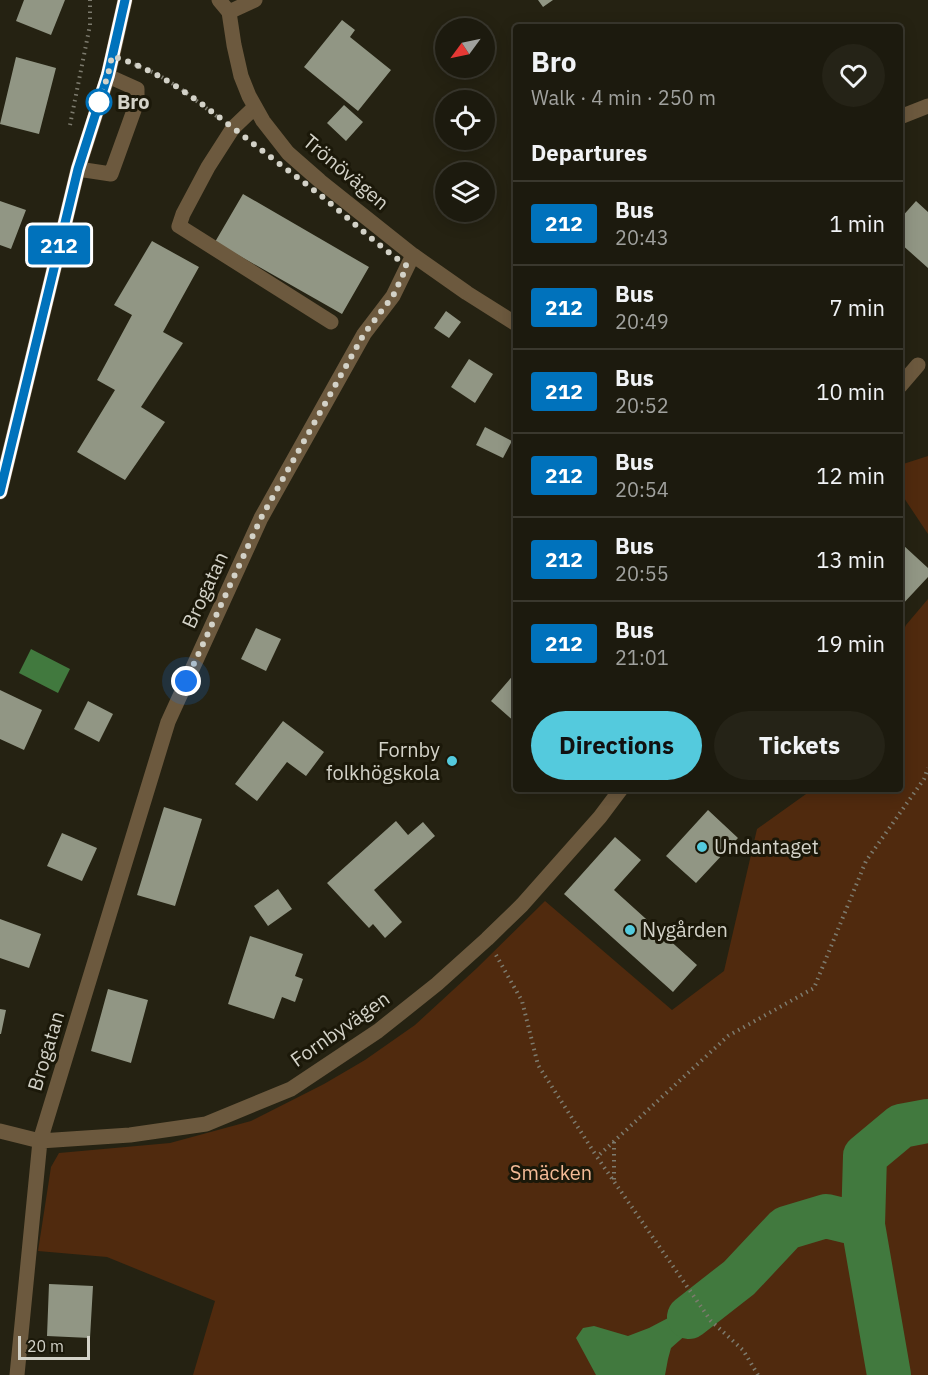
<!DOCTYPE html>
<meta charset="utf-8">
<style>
body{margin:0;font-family:"IBM Plex Sans",sans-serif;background:#252317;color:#f1f3f6;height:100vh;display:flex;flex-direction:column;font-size:22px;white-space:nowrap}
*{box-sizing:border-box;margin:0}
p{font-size:20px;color:#a0a19e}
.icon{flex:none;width:33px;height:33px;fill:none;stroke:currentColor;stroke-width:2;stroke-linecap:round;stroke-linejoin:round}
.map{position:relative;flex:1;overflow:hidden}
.panel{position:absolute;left:513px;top:24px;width:390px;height:768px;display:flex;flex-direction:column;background:#1c1a0e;border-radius:6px;box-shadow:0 3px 15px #0003,0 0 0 2px #3a382e}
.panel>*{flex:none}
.badge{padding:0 12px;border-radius:4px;font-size:21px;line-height:39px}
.needle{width:39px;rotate:237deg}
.fabs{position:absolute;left:435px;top:18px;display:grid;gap:12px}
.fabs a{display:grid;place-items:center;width:60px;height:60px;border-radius:50%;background:#1c1a0e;box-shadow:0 3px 15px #0003,0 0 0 2px #3a382e;font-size:30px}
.scale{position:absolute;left:18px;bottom:15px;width:72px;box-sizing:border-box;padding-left:6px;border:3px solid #d3d2c8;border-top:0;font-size:16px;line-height:21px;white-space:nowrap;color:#d3d2c8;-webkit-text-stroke:4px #1b1809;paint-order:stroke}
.you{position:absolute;width:30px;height:30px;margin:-15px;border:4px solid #fff;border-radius:50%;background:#1a73e8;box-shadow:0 0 0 9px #1a73e833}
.map>.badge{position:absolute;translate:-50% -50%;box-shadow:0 0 0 3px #fff}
h2{padding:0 18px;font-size:22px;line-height:54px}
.round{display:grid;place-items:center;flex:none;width:63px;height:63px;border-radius:32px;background:#252317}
.headline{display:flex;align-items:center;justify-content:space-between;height:102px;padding:0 18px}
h1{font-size:28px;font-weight:800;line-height:45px}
.primary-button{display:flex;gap:12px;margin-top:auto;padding:12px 18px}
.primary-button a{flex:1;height:69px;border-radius:36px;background:#54cadd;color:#111;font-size:24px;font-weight:800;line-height:69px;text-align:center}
.primary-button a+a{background:#252317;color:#f1f3f6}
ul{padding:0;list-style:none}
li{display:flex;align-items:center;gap:18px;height:84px;padding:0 18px;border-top:2px solid #3a382e}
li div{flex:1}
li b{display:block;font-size:22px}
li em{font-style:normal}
li .badge{min-width:66px;font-weight:700;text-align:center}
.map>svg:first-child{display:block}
.green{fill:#502a0e}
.water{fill:#41793e}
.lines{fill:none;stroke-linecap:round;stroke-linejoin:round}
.river{stroke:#41793e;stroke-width:44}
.building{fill:#919684}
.path{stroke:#7d7b6e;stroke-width:4;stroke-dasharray:1.5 4.5;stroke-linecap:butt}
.minor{stroke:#6c593e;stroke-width:15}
.line-casing{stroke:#fff;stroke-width:14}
.line{stroke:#0072bc;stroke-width:9}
.walk{stroke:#d3d2c8;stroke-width:6;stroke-dasharray:0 10.8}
.stop-dot{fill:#fff;stroke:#0072bc;stroke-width:3}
.poi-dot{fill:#54cadd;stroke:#1b1809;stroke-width:2}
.labels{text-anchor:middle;stroke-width:6;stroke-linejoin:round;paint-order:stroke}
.stop-label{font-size:20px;font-weight:bold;fill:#d3d2c8;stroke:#1b1809;text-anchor:start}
.street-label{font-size:20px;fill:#d3d2c8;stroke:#1b1809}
.poi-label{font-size:20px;fill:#d3d2c8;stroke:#1b1809;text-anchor:start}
.park-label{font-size:20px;fill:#f3ba96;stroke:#1b1809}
</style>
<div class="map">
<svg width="928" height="1375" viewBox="0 0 928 1375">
<rect width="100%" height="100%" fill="#252212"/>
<path class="green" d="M 928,456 L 928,534 L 900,492 L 900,465 Z
M 928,599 L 928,1375 L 193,1375 L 215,1301 L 107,1257 L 38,1251 L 51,1167 L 59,1153 L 170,1143 L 251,1121 L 324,1084 L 365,1060 L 415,1025 L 477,968 L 545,901 L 672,1010 L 724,971 L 757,829 L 813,789 L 900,789 L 900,638 L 906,625 Z"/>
<path class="water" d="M 31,649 L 70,669 L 58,693 L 19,673 Z
M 682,1314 L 689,1317 L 691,1321 L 688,1333 L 671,1348 L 668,1359 L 665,1375 L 596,1375 L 576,1338 L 583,1328 L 594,1326 L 628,1336 L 649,1328 L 670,1317 Z"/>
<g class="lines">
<path class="river" d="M 689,1317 L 739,1278 L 786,1228 L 826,1216 L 863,1225
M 889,1375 L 863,1225 L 865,1156 L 901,1126 L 928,1121"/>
</g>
<path class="building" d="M 24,0 L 65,0 L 51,35 L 16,21 Z
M 538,0 L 553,0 L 543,7 Z
M 342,20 L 355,30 L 350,37 L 391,70 L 358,111 L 304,67 Z
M 16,57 L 56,68 L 39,134 L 0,124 Z
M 344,105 L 363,122 L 346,141 L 327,123 Z
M 243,194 L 369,267 L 342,314 L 215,242 Z
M 0,201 L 26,210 L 11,249 L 0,245 Z
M 916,201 L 928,212 L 928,268 L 900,243 L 900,219 Z
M 152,241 L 199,267 L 163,332 L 183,343 L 141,407 L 165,422 L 125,480 L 77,452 L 115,390 L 97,380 L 132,315 L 114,305 Z
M 446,311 L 461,322 L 449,338 L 434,328 Z
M 469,359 L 493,374 L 475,403 L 451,387 Z
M 485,427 L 512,441 L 503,458 L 476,445 Z
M 903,545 L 928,568 L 928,577 L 900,607 L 900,548 Z
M 256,628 L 281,639 L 266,671 L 241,659 Z
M 516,672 L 516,723 L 491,701 Z
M 0,690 L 42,710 L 24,750 L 0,739 Z
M 88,701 L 113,714 L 99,742 L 74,729 Z
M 283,721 L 324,752 L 306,776 L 287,762 L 257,801 L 235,784 Z
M 164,807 L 202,819 L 175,906 L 137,895 Z
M 708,810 L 738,838 L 696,883 L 666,856 Z
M 396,821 L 408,835 L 423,822 L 435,836 L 374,890 L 402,922 L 385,938 L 373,924 L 369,928 L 327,883 Z
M 62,833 L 97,848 L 82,881 L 47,866 Z
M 615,837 L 641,860 L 614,890 L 697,965 L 673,992 L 564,894 Z
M 278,889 L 292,909 L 268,926 L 254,906 Z
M 0,919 L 41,934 L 29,968 L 0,958 Z
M 250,936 L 303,954 L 295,976 L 303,979 L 295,1002 L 282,997 L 274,1019 L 228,1004 Z
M 108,989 L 148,1000 L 131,1063 L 91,1051 Z
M 0,1009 L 6,1010 L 1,1034 L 0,1034 Z
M 49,1284 L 93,1286 L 90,1338 L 47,1336 Z"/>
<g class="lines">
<path class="path" d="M 129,62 L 157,74 L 181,89 L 219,118
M 70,125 L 90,25 L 90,0
M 496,955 L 522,1001 L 538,1065 L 597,1157
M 614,1142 L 614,1182
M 758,1375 L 743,1350 L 711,1321 L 597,1157 L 728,1036 L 814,988 L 866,861 L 924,779 L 928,768"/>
<path class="minor" d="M 219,0 L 229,12 L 234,45 L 241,76 L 249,96 L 263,121 L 288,153 L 320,181 L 413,255 L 467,293 L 516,324
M 229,12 L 255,0
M 255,107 L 233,128 L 208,167 L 183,214 L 179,226 L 331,322
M 900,117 L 928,106
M 78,169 L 111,174 L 137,102 L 137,89 L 108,76
M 900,386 L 918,365
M 0,492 L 78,169 L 108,76 L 125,0
M 0,1131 L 40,1141 L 130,1135 L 206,1124 L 291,1089 L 378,1031 L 437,984 L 487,939 L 522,905 L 600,817 L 621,789
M 17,1375 L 40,1141 L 168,722 L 261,518 L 364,334 L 393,296 L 413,255"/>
</g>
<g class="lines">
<g class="line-casing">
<path id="line" d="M 0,492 L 78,169 L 108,75 L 125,0"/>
</g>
<use href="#line" class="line"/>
<path class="walk" d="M 99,102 L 108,75 L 112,56 C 164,72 199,102 241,134 C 272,159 305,182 336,208 C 359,228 382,248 407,266 L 393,296 L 364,334 L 261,518 L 186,681"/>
</g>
<circle class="stop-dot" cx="99" cy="102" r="12"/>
<g class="poi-dot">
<circle cx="452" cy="761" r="6"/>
<circle cx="702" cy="847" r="6"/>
<circle cx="630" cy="930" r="6"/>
</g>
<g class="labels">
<g class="stop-label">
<text x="117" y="109">Bro</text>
</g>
<g class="street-label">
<text transform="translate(346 172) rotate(40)" y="7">Trönövägen</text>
<text transform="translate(205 590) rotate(-65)" y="7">Brogatan</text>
<text transform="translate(340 1029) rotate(-35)" y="7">Fornbyvägen</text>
<text transform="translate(46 1051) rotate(-73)" y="7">Brogatan</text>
</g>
<g class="poi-label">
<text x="440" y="757" text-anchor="end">Fornby<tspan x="440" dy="23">folkhögskola</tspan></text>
<text x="714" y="854">Undantaget</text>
<text x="642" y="937">Nygården</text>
</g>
<g class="park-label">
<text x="551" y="1180">Smäcken</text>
</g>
</g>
</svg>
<div class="fabs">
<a><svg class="needle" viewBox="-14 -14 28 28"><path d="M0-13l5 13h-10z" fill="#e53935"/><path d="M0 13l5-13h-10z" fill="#a0a19e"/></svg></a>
<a><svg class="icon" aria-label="locate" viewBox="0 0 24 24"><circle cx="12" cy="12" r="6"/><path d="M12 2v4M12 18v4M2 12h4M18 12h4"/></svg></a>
<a><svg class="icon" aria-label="layers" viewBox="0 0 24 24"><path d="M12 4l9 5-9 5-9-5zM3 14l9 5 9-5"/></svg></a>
</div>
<div class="scale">20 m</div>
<div class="you" style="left:186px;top:681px"></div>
<b class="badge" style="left:59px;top:245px;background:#0072bc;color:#fff">212</b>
<section class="panel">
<div class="headline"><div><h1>Bro</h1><p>Walk · 4 min · 250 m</p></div><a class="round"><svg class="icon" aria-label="heart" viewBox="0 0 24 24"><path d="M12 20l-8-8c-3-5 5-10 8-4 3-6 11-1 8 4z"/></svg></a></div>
<h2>Departures</h2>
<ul>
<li><span class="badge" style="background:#0072bc;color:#fff">212</span><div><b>Bus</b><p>20:43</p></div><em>1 min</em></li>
<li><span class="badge" style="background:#0072bc;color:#fff">212</span><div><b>Bus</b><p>20:49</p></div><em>7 min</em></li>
<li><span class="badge" style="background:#0072bc;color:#fff">212</span><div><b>Bus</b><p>20:52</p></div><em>10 min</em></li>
<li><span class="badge" style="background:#0072bc;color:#fff">212</span><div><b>Bus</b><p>20:54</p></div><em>12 min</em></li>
<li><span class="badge" style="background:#0072bc;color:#fff">212</span><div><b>Bus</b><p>20:55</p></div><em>13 min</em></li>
<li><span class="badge" style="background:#0072bc;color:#fff">212</span><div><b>Bus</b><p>21:01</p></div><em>19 min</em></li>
</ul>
<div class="primary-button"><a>Directions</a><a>Tickets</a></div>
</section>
</div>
